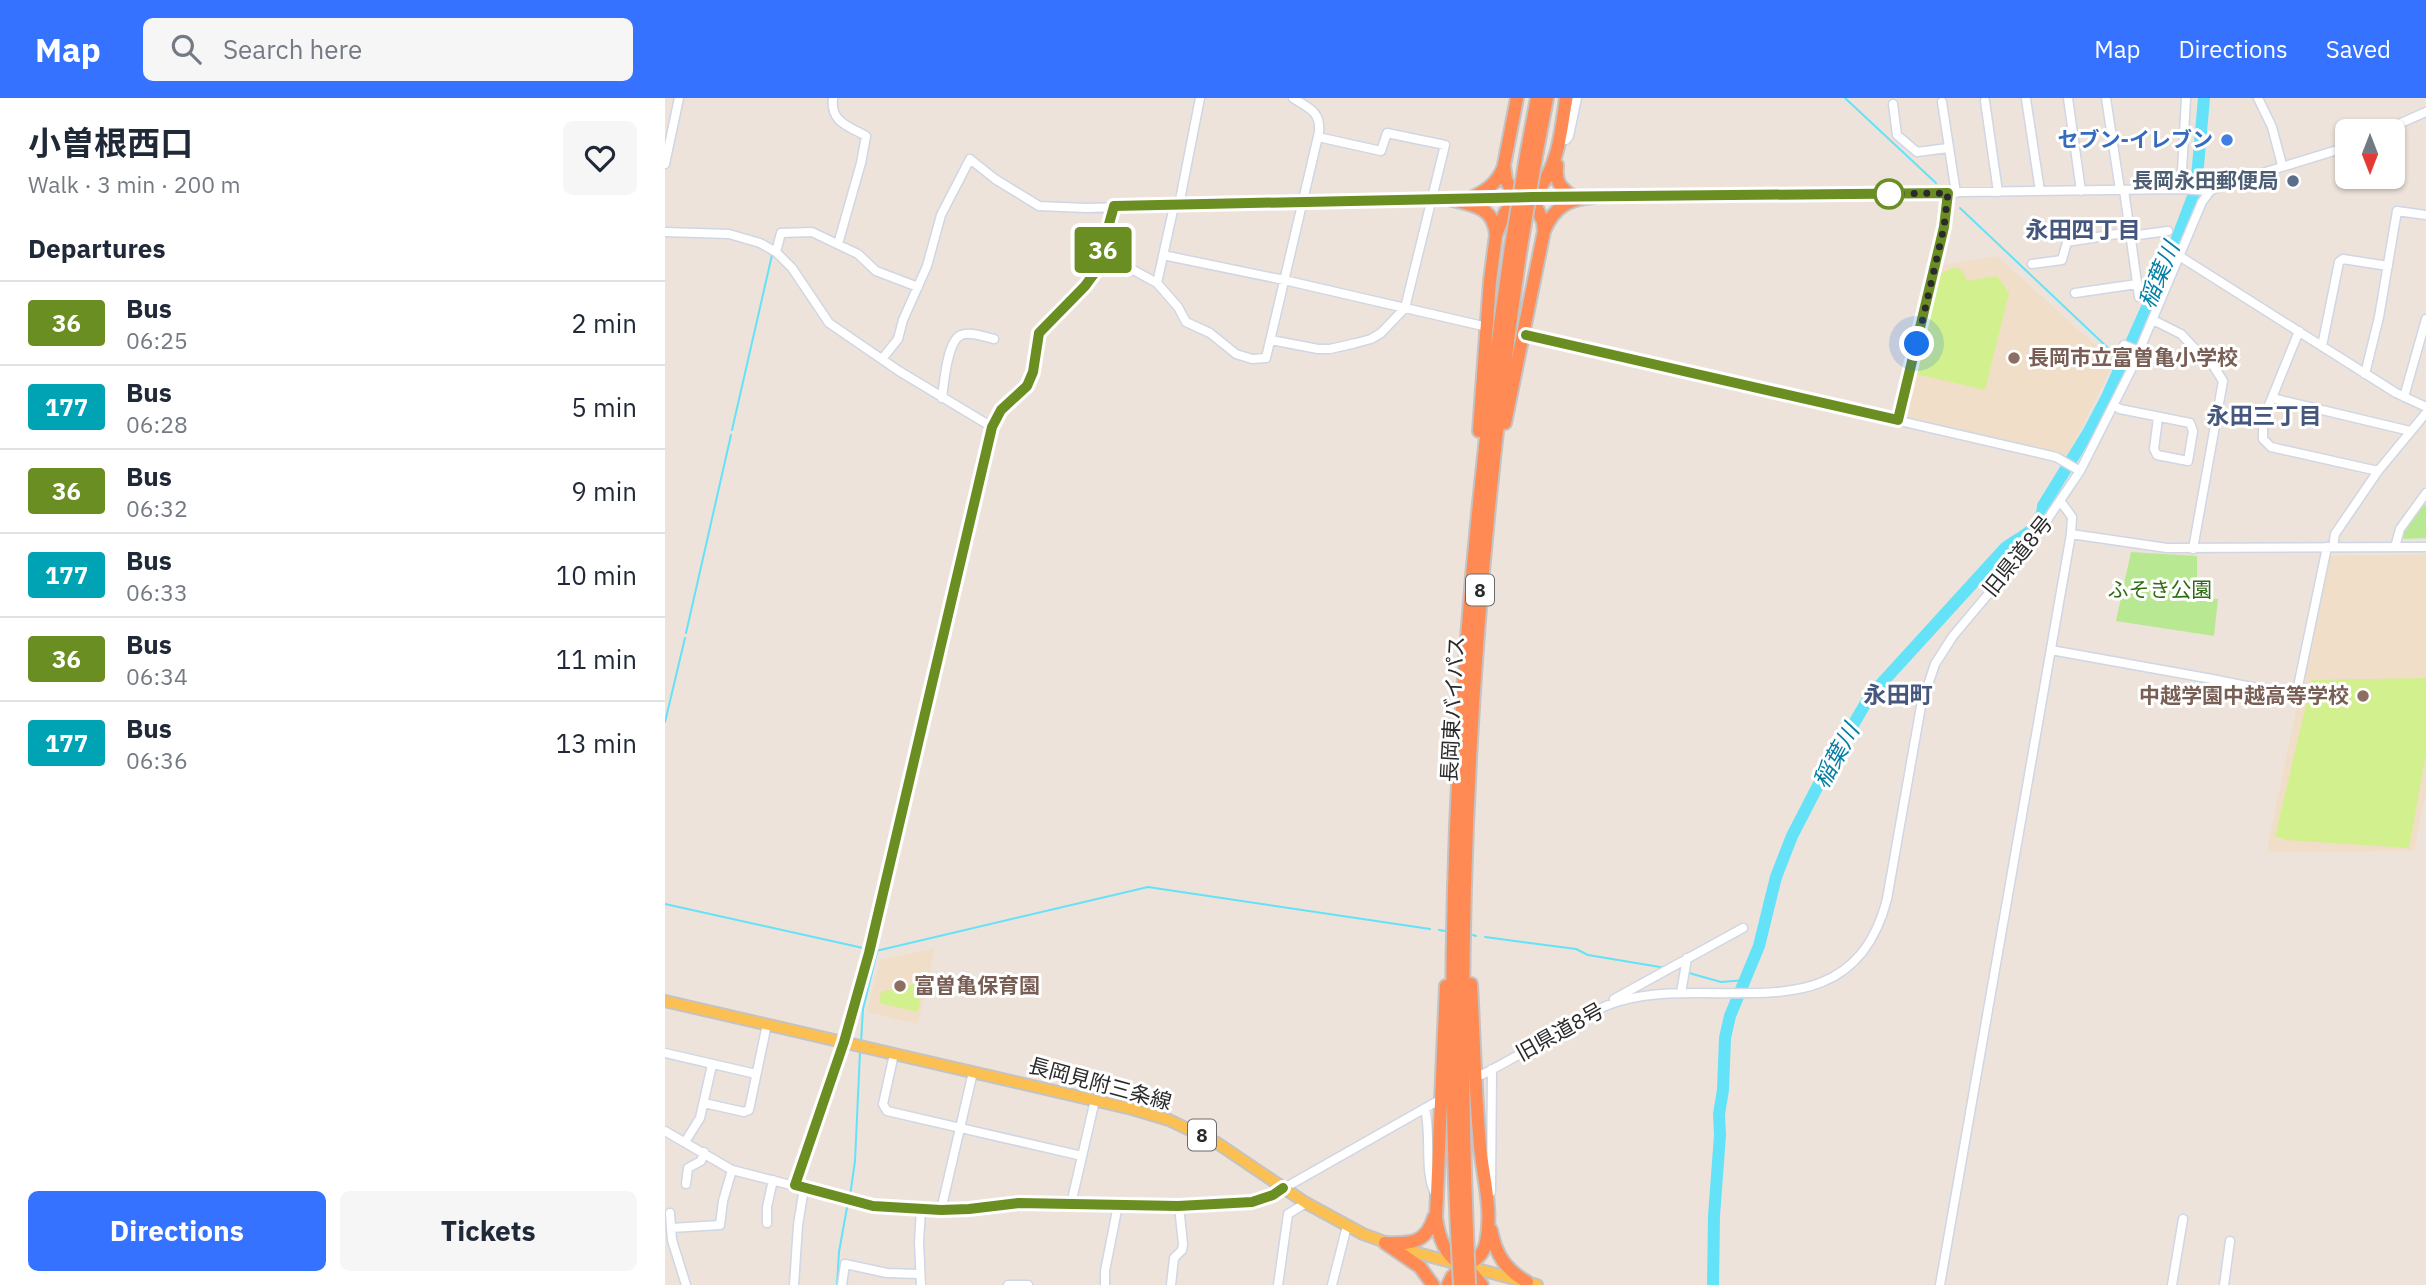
<!DOCTYPE html>
<meta charset="utf-8">
<style>
body{margin:0;font-family:"IBM Plex Sans","Noto Sans JP",sans-serif;background:#f6f6f7;color:#1f2937;height:100vh;display:flex;flex-direction:column;font-size:26px;white-space:nowrap}
*{box-sizing:border-box;margin:0}
p{font-size:23px;color:#747a83}
.icon{flex:none;width:38px;height:38px;fill:none;stroke:currentColor;stroke-width:2;stroke-linecap:round;stroke-linejoin:round}
.map{position:relative;flex:1;overflow:hidden}
.side{display:flex;flex-direction:column;background:#fff;width:665px}
.side>*{flex:none}
.badge{padding:0 14px;border-radius:5px;font-size:24px;line-height:46px}
.needle{width:46px;rotate:180deg}
.fabs{position:absolute;left:1670px;top:21px;display:grid;gap:14px}
.fabs a{display:grid;place-items:center;width:70px;height:70px;border-radius:10px;background:#fff;box-shadow:0 2px 5px #0004;font-size:35px}
.you{position:absolute;width:35px;height:35px;margin:-18px;border:5px solid #fff;border-radius:50%;background:#1a73e8;box-shadow:0 0 0 10px #1a73e833}
.map>.badge{position:absolute;translate:-50% -50%;box-shadow:0 0 0 4px #fff}
h2{padding:0 28px;font-size:26px;line-height:63px}
.round{display:grid;place-items:center;flex:none;width:74px;height:74px;border-radius:10px;background:#f6f6f7}
.head{display:flex;align-items:center;justify-content:space-between;height:119px;padding:0 28px}
h1{font-size:33px;font-weight:700;line-height:52px}
.cta{display:flex;gap:14px;margin-top:auto;padding:14px 28px}
.cta a{flex:1;height:80px;border-radius:10px;background:#3572ff;color:#fff;font-size:28px;font-weight:700;line-height:80px;text-align:center}
.cta a+a{background:#f6f6f7;color:#1f2937}
ul{padding:0;list-style:none}
li{display:flex;align-items:center;gap:21px;height:84px;padding:0 28px;border-top:2px solid #e0e1e3}
li div{flex:1}
li b{display:block;font-size:26px}
li em{font-style:normal}
li .badge{min-width:77px;font-weight:700;text-align:center}
header{display:flex;align-items:center;gap:42px;box-sizing:border-box;height:98px;padding:0 35px;background:#3572ff;color:#fff}
header strong{font-size:33px}
nav{display:flex;gap:38px;margin-inline-start:auto;font-size:24px}
.search{width:490px;height:63px;background:#f6f6f7;display:flex;align-items:center;gap:18px;box-sizing:border-box;padding:0 24px;border-radius:10px;color:#747a83;font-size:26px}
main{display:flex;flex:1;min-height:0}
.map>svg:first-child{display:block}
.education{fill:#f0dec8}
.grass{fill:#b9e892}
.pitch{fill:#d2f08d}
.lines{fill:none;stroke-linecap:round;stroke-linejoin:round}
.stream{stroke:#64e2f8;stroke-width:2}
.river{stroke:#64e2f8;stroke-width:12}
.minor-casing{stroke:#cfd6e4;stroke-width:11}
.major-casing{stroke:#c3c3c3;stroke-width:14}
.highway-casing{stroke:#c3c3c3;stroke-width:16}
.minor{stroke:#fff;stroke-width:8}
.major{stroke:#fbc051;stroke-width:10}
.highway{stroke:#ff8a53;stroke-width:12}
.highway-bridge-casing{stroke:#c3c3c3;stroke-width:16;stroke-linecap:butt}
.highway-bridge{stroke:#ff8a53;stroke-width:12}
.line-casing{stroke:#fff;stroke-width:16}
.line{stroke:#6b8e23;stroke-width:10}
.walk{stroke:#2a2a2a;stroke-width:7;stroke-dasharray:0 12.6}
.shop-dot{fill:#3f7fe0;stroke:#fff;stroke-width:2.5}
.service-dot{fill:#5c6f8a;stroke:#fff;stroke-width:2.5}
.stop-dot{fill:#fff;stroke:#6b8e23;stroke-width:3.5}
.education-dot{fill:#8d6e63;stroke:#fff;stroke-width:2.5}
.labels{text-anchor:middle;stroke-width:6;stroke-linejoin:round;paint-order:stroke}
.shield{fill:#fff;stroke:#6a6a6a;stroke-width:2}
.shield-label{font-size:19px;font-weight:bold;fill:#2a2a2a}
.shop-label{font-size:21px;font-weight:bold;fill:#366cbe;stroke:#fff;text-anchor:end}
.service-label{font-size:21px;font-weight:bold;fill:#4e5e75;stroke:#fff;text-anchor:end}
.education-label{font-size:21px;font-weight:bold;fill:#785e54;stroke:#fff;text-anchor:start}
.street-label{font-size:21px;fill:#2a2a2a;stroke:#fff}
.park-label{font-size:21px;fill:#306c14;stroke:#fff}
.neighbourhood-label{font-size:23px;font-weight:bold;fill:#46577e;stroke:#fff}
.water-label{font-size:23px;font-style:italic;fill:#037fa4;stroke:#fff}
</style>
<header>
<strong>Map</strong>
<div class="search"><svg class="icon" aria-label="search" viewBox="0 0 24 24"><circle cx="10" cy="10" r="6"/><path d="M15 15l6 6"/></svg>Search here</div>
<nav><a>Map</a><a>Directions</a><a>Saved</a></nav>
</header>
<main>
<section class="side">
<div class="head"><div><h1>小曽根西口</h1><p>Walk · 3 min · 200 m</p></div><a class="round"><svg class="icon" aria-label="heart" viewBox="0 0 24 24"><path d="M12 20l-8-8c-3-5 5-10 8-4 3-6 11-1 8 4z"/></svg></a></div>
<h2>Departures</h2>
<ul>
<li><span class="badge" style="background:#6b8e23;color:#fff">36</span><div><b>Bus</b><p>06:25</p></div><em>2 min</em></li>
<li><span class="badge" style="background:#00a3b4;color:#fff">177</span><div><b>Bus</b><p>06:28</p></div><em>5 min</em></li>
<li><span class="badge" style="background:#6b8e23;color:#fff">36</span><div><b>Bus</b><p>06:32</p></div><em>9 min</em></li>
<li><span class="badge" style="background:#00a3b4;color:#fff">177</span><div><b>Bus</b><p>06:33</p></div><em>10 min</em></li>
<li><span class="badge" style="background:#6b8e23;color:#fff">36</span><div><b>Bus</b><p>06:34</p></div><em>11 min</em></li>
<li><span class="badge" style="background:#00a3b4;color:#fff">177</span><div><b>Bus</b><p>06:36</p></div><em>13 min</em></li>
</ul>
<div class="cta"><a>Directions</a><a>Tickets</a></div>
</section>
<div class="map">
<svg width="1761" height="1187" viewBox="0 0 1761 1187">
<rect width="100%" height="100%" fill="#ede3da"/>
<path class="education" d="M 1332,158 L 1449,264 L 1402,359 L 1238,318 L 1274,168 Z
M 1761,457 L 1761,693 L 1749,753 L 1606,754 L 1602,751 L 1663,458 Z
M 270,850 L 253,926 L 202,914 L 215,862 Z"/>
<path class="grass" d="M 1759,406 L 1761,407 L 1761,440 L 1739,441 L 1736,434 Z
M 1466,454 L 1532,458 L 1532,499 L 1553,501 L 1549,538 L 1451,523 Z"/>
<path class="pitch" d="M 1287,170 C 1297,170 1299,174 1302,183 L 1332,178 L 1344,195 L 1320,292 L 1251,276 L 1275,176 Z
M 1761,580 L 1761,655 L 1744,750 L 1621,742 L 1610,738 L 1647,582 Z
M 250,886 L 248,895 L 256,897 L 253,914 L 214,905 L 216,894 Z"/>
<g class="lines">
<path class="stream" d="M 1180,0 L 1271,85
M 1295,110 L 1443,250 L 1457,266
M 67,332 L 107,157
M 21,535 L 66,337
M 0,624 L 20,540
M 0,806 L 198,850
M 774,832 L 780,833
M 808,837 L 811,838
M 820,839 L 911,851 L 923,857 L 1001,870
M 211,853 L 483,789 L 765,831
M 1024,875 L 1056,884 L 1081,882
M 196,945 L 198,911 L 212,854
M 185,1098 L 190,1063 L 195,954
M 172,1187 L 174,1154 L 183,1104"/>
<path class="river" d="M 1532,79 L 1539,0
M 1048,1187 L 1049,1118 L 1055,1037 L 1054,1016 L 1058,992 L 1060,940 L 1065,918 L 1094,848 L 1111,779 L 1127,738 L 1158,678 L 1205,598 L 1340,450 C 1356,438 1377,432 1378,408 L 1423,335 L 1442,299 L 1508,151 L 1529,96"/>
<g class="minor-casing">
<path id="minor" d="M 168,0 C 165,24 183,28 201,38 L 196,65 L 173,146
M 1403,0 L 1416,93
M 1441,0 L 1455,92
M 1593,0 L 1607,29 L 1617,67
M 1361,1 L 1375,93
M 1320,3 L 1333,94
M 1277,4 L 1291,95
M 1228,6 L 1232,37 L 1252,54 L 1283,50
M 1718,33 L 1761,14
M 894,43 L 901,42 L 904,38 L 912,0
M 0,66 L 14,0
M 1516,91 L 1521,0
M 1459,92 L 1474,199
M 865,99 L 908,99
M 925,99 L 1516,91 L 1545,93
M 809,102 L 853,100
M 514,107 L 535,0
M 0,134 L 64,136 L 95,145 L 111,154 L 127,170 L 164,225 L 234,273 L 327,329
M 1465,138 L 1503,133
M 111,154 L 116,135 L 147,134 L 193,156 L 211,173 L 253,189
M 437,155 L 492,185 L 513,209 L 521,224 L 545,235 L 571,256 L 587,261 L 601,260 L 654,34 C 656,13 643,10 628,0
M 498,157 L 619,182 L 818,228
M 1516,159 L 1731,295 L 1761,309
M 1367,166 L 1397,162 L 1402,144 L 1464,134
M 492,185 L 509,108
M 1410,195 L 1472,186
M 1488,222 L 1516,236 L 1531,252 L 1542,258 L 1558,283 L 1528,451
M 1634,233 L 1598,322 L 1598,341 L 1606,349 L 1713,373
M 861,237 L 1391,359 L 1415,373
M 606,242 L 653,251 L 665,251 L 691,245 L 706,241 L 716,235 L 740,210 L 780,47 L 722,35 L 716,53 L 653,39
M 1459,247 L 1474,253
M 1657,248 L 1674,164 L 1678,161 L 1723,168
M 217,261 L 233,241 L 238,222 L 262,168 L 276,117 L 305,61 L 330,81 L 374,108 L 421,110 L 786,101
M 1700,276 L 1714,219 L 1732,113 L 1761,117
M 1739,299 L 1761,221
M 277,300 C 279,285 282,243 296,237 C 305,233 319,239 329,241
M 1607,300 L 1745,333
M 1450,308 L 1455,311 L 1525,325 L 1528,333 L 1523,363 L 1492,357 L 1489,351 L 1493,320
M 1233,322 L 1279,129 L 1283,95
M 1406,436 L 1502,450 L 1761,449
M 1668,449 L 1670,436 L 1713,373 L 1761,315
M 1730,449 L 1735,431 L 1761,395
M 1386,552 L 1547,581 L 1631,598 L 1662,449
M 1016,895 L 1022,860
M 949,901 L 1078,830
M 0,955 L 91,976
M 229,956 L 218,1006 L 222,1013 L 417,1058
M 814,978 C 843,964 870,947 898,931 C 916,920 934,909 955,903 C 1054,875 1186,941 1222,801 L 1256,608 L 1270,566 L 1288,538 L 1367,444 L 1415,373 L 1466,272 L 1537,104 L 1545,93 L 1555,88 L 1682,49
M 39,1005 L 79,1014 L 84,1012 L 102,926
M 760,1011 C 767,1039 758,1073 771,1098
M 0,1033 L 67,1072 L 208,1108 L 276,1112 L 304,1112 L 354,1105 L 514,1108 L 587,1104 L 600,1101 L 771,1004
M 20,1044 L 35,1020 L 47,967
M 21,1086 L 23,1070 L 36,1063 L 39,1054
M 130,1087 L 179,944 L 204,855 L 327,329 L 336,312 L 362,288 L 368,274 L 374,235 L 420,188 L 431,173 L 449,108
M 826,1094 L 827,971
M 406,1106 L 430,1002
M 276,1112 L 308,974
M 5,1115 L 6,1130
M 102,1125 L 102,1109 L 108,1082
M 21,1187 L 7,1142 L 6,1130 L 55,1127 L 58,1103 L 67,1072
M 129,1187 L 133,1127 L 139,1090
M 177,1187 L 180,1166 L 222,1175 L 255,1176
M 256,1187 L 254,1144 L 256,1111
M 343,1187 L 363,1187
M 440,1187 L 440,1173 L 453,1107
M 506,1187 L 509,1160 L 517,1152 L 518,1146 L 514,1108
M 613,1187 L 623,1116 L 641,1105
M 667,1187 L 682,1128
M 1275,1187 L 1406,436 L 1407,419 L 1396,404
M 1507,1187 L 1518,1121
M 1559,1187 L 1565,1143"/>
</g>
<g class="major-casing">
<path id="major" d="M 0,903 L 467,1011 L 504,1022 L 552,1045 L 641,1105 L 698,1136 L 745,1153 L 872,1187"/>
</g>
<g class="highway-casing">
<path id="highway" d="M 862,53 L 872,0
M 872,53 L 882,0
M 892,67 C 890,84 895,90 909,99
M 784,101 C 807,107 829,108 831,137
M 802,102 C 819,94 832,87 839,68
M 879,133 C 889,109 903,101 928,99
M 840,325 L 879,133 L 878,124 L 867,99 C 893,73 896,35 901,0
M 814,333 L 825,183 L 831,137 L 840,115 L 851,100 L 841,82 L 839,67 L 852,0
M 806,886 C 809,940 810,994 815,1048 C 818,1079 828,1113 821,1144 C 819,1156 811,1162 801,1168 L 817,1187
M 781,888 L 771,1120 C 774,1140 780,1158 798,1168 L 787,1179 L 783,1187
M 826,1132 C 831,1157 840,1171 862,1184
M 792,1133 C 777,805 798,474 846,149
M 802,1134 C 789,804 808,475 856,149
M 720,1145 C 745,1146 761,1146 769,1119
M 720,1145 L 755,1169 L 768,1187"/>
</g>
<use href="#minor" class="minor"/>
<use href="#major" class="major"/>
<use href="#highway" class="highway"/>
<g class="highway-bridge-casing">
<path id="highway-bridge" d="M 846,149 L 862,53
M 856,149 L 872,53
M 792,1133 L 795,1187
M 802,1134 L 804,1187"/>
</g>
<use href="#highway-bridge" class="highway-bridge"/>
</g>
<g class="lines">
<g class="line-casing">
<path id="line" d="M 618,1090 L 608,1097 L 587,1104 L 513,1108 L 354,1105 L 304,1111 L 276,1112 L 208,1108 L 130,1087 L 179,944 L 204,855 L 327,329 L 336,312 L 362,288 L 368,274 L 374,235 L 420,188 L 431,173 L 449,108 L 867,99 L 1283,95 L 1279,129 L 1233,322 L 861,237"/>
</g>
<use href="#line" class="line"/>
<path class="walk" d="M 1224,96 L 1283,95 L 1279,129 L 1252,246"/>
</g>
<circle class="shop-dot" cx="1562" cy="42" r="7"/>
<circle class="service-dot" cx="1628" cy="83" r="7"/>
<circle class="stop-dot" cx="1224" cy="96" r="14"/>
<g class="education-dot">
<circle cx="1349" cy="260" r="7"/>
<circle cx="1698" cy="598" r="7"/>
<circle cx="235" cy="888" r="7"/>
</g>
<g class="labels">
<g class="shield">
<rect x="801" y="476.5" width="28" height="31" rx="5"/>
<rect x="523" y="1021.5" width="28" height="31" rx="5"/>
</g>
<g class="shield-label">
<text x="815" y="499">8</text>
<text x="537" y="1044">8</text>
</g>
<g class="shop-label">
<text x="1548" y="49">セブン-イレブン</text>
</g>
<g class="service-label">
<text x="1614" y="90">長岡永田郵便局</text>
</g>
<g class="education-label">
<text x="1363" y="267">長岡市立富曽亀小学校</text>
<text x="1684" y="605" text-anchor="end">中越学園中越高等学校</text>
<text x="249" y="895">富曽亀保育園</text>
</g>
<g class="street-label">
<text transform="translate(1353 458) rotate(-51)" y="7">旧県道8号</text>
<text transform="translate(788 611) rotate(-87)" y="7">長岡東バイパス</text>
<text transform="translate(895 934) rotate(-29)" y="7">旧県道8号</text>
<text transform="translate(435 986) rotate(15)" y="7">長岡見附三条線</text>
</g>
<g class="park-label">
<text x="1495" y="499">ふそき公園</text>
</g>
<g class="neighbourhood-label">
<text x="1418" y="140">永田四丁目</text>
<text x="1599" y="326">永田三丁目</text>
<text x="1233" y="605">永田町</text>
</g>
<g class="water-label">
<text transform="translate(1494 177) rotate(-67)" y="8">稲葉川</text>
<text transform="translate(1171 658) rotate(-61)" y="8">稲葉川</text>
</g>
</g>
</svg>
<div class="fabs">
<a><svg class="needle" viewBox="-14 -14 28 28"><path d="M0-13l5 13h-10z" fill="#e53935"/><path d="M0 13l5-13h-10z" fill="#747a83"/></svg></a>
</div>
<div class="you" style="left:1252px;top:246px"></div>
<b class="badge" style="left:438px;top:152px;background:#6b8e23;color:#fff">36</b>
</div>
</main>
